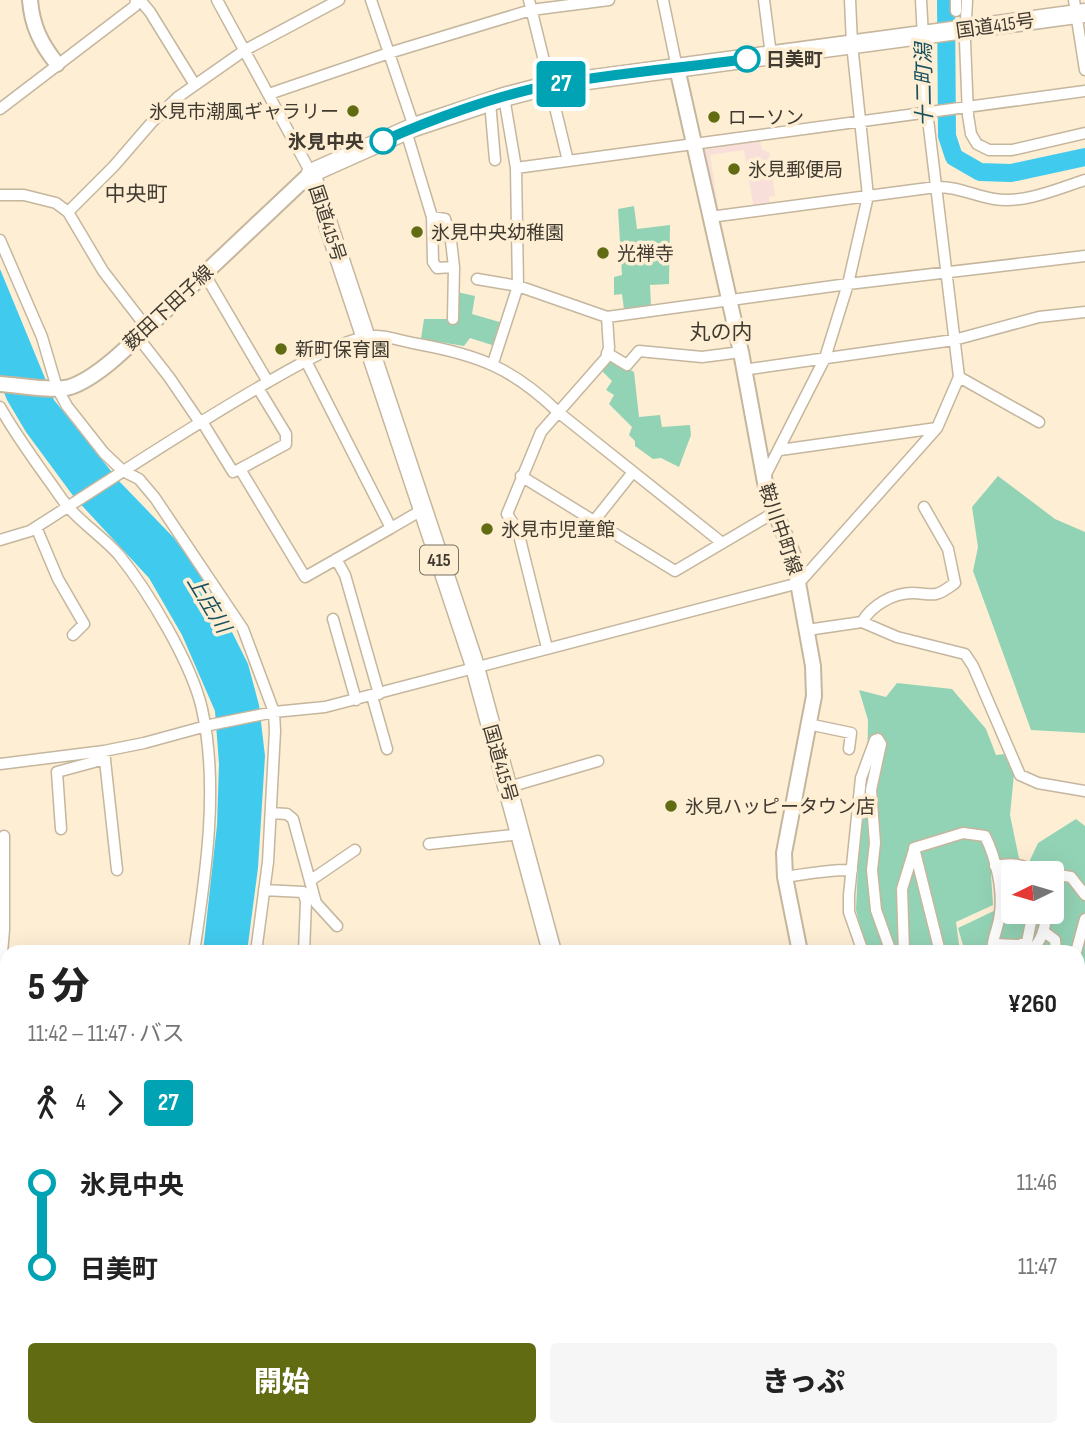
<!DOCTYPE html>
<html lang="ja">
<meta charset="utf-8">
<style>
body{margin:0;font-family:"Sofia Sans Condensed","Noto Sans JP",sans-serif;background:#f6f6f6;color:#222;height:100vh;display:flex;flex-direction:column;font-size:26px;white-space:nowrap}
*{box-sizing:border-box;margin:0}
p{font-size:23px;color:#767676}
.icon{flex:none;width:38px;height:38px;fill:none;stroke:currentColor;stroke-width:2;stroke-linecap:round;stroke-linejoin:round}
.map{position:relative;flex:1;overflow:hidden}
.side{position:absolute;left:0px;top:945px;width:1085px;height:492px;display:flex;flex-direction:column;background:#fff;border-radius:21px 21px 0 0;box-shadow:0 7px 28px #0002}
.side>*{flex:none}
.badge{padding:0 14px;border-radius:5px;font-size:24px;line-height:46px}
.needle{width:46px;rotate:265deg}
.buttons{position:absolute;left:1001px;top:861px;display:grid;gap:14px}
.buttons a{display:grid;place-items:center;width:63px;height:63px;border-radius:7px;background:#fff;box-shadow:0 7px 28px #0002;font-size:35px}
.map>.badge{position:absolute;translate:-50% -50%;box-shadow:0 0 0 4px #fff}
.legs{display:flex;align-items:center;gap:10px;height:77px;padding:0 28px;font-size:23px}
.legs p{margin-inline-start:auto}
.summary{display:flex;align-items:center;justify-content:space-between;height:119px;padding:0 28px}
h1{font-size:38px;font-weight:800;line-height:52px}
.button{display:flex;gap:14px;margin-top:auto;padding:14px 28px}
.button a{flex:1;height:80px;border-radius:7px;background:#606b12;color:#fff;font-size:28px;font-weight:800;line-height:80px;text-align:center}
.button a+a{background:#f6f6f6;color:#222}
ul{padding:0 28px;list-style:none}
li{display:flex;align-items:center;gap:24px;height:84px;font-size:26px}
li i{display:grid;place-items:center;width:10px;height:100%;margin:0 9px;background:currentColor}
li i::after{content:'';width:18px;height:18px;margin:-9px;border:5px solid;border-radius:50%;background:#fff}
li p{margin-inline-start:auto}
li:first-child i{background:linear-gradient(#0000 50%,currentColor 0)}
li:last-child i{background:linear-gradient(currentColor 50%,#0000 0)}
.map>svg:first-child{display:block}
.industrial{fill:#f9dfd9}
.green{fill:#93d3b5}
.water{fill:#40caed}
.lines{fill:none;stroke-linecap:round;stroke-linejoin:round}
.river{stroke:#40caed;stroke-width:18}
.street-casing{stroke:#c5b69e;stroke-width:13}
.secondary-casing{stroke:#c5b69e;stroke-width:18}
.highway-casing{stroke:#c5b69e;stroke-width:21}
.street{stroke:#fff;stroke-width:10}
.secondary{stroke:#fff;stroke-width:14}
.highway{stroke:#fff;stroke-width:18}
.line-1-casing{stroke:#fff;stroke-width:16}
.line-1{stroke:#00a3b4;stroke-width:10}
.stop-1-dot{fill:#fff;stroke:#00a3b4;stroke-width:3.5}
.poi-dot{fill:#606b12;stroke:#fdeed4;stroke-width:2.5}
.labels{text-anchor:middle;stroke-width:7;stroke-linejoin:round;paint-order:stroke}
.shield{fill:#fdeed4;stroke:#797061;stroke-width:2}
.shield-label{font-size:18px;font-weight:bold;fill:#403a30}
.street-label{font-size:19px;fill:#403a30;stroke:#fdeed4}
.stop-label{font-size:19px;font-weight:bold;fill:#403a30;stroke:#fdeed4;text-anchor:start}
.poi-label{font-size:19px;fill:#403a30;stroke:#fdeed4;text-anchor:start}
.water-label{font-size:21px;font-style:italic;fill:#195160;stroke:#fdeed4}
.neighbourhood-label{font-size:21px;fill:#403a30;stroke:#fdeed4}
</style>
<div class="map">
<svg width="1085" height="1436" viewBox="0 0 1085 1436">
<rect width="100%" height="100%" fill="#fdeed4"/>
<path class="industrial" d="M 760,140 L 762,150 L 769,152 L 775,196 L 769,197 L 769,208 L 754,210 L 744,150 L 710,155 L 719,213 L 714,214 L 704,149 Z"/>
<path class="green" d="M 634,206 L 637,229 L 670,225 L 669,284 L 650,285 L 651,305 L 624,309 L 622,294 L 614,295 L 614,277 L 622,275 L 618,209 Z
M 457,292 L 475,296 L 472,314 L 503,323 L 495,346 L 470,338 L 464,346 L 421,339 L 424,319 L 455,319 Z
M 609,358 L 634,372 L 639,417 L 660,415 L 662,427 L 690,425 L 691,435 L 679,467 L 661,458 L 653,459 L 635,446 L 635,441 L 629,435 L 632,427 L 609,404 L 614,395 L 606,390 L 612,381 L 600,369 Z
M 998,476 L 1055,519 L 1085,532 L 1085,733 L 1031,730 L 973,571 L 978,547 L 972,507 Z
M 897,683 L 952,689 L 986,729 L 996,755 L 1005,754 L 1014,774 L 1010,815 L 1020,863 L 1006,869 L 1023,873 L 1013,873 L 1013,912 L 1052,912 L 1052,873 L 1024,873 L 1038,843 L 1076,819 L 1085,826 L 1085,1155 L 1078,1147 L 1078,952 L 965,952 L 958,928 L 998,909 L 1001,871 L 991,875 L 993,905 L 956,922 L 960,952 L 867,952 L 856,910 L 858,864 L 867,780 L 868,720 L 859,690 L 886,697 Z
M 7,1110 L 7,1296 L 0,1293 L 0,1111 Z
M 1078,1152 L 1085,1159 L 1085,1390 L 1078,1384 Z"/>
<path class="water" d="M 0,269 L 54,400 L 119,481 L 173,537 L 197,569 L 217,602 L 248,664 L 259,705 L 265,756 L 258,868 L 247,952 L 203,952 L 217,825 L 219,764 L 215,711 L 182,635 L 149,578 L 74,497 L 26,432 L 7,400 L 0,382 Z"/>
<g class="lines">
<path class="river" d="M 946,0 L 947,136 L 954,157 L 980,172 L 1011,173 L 1085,157"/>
<g class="street-casing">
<path id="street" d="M 140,0 L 150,12 L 195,85
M 217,0 L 311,173
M 371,0 L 414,127
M 529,0 L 550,85
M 663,0 L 677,68
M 764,0 L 771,55
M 967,0 L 965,41 L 968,115 L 971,134 L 977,144 L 989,150 L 1012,150 L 1085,133
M 1074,0 L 1085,70
M 956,11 L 956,0
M 269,94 L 389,53 L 531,10 L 609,0
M 553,99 L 568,161
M 490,102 L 495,160
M 0,109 L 135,6 L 136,0
M 406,131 L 432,217 L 445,219 L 451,241 L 454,267 L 437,268 L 433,262 L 432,217
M 516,168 L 1085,91
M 0,195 L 24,195 L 56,203 L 68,212 L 103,271 L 147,328
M 68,212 L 114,166 L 152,122 L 178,97 L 245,50 L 339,0
M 710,217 L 936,187 C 957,186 974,196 994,199 C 1024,204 1057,189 1085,180
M 0,240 L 42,337 L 57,388 L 67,406 L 104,453 L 123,471 L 139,479 L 155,498 L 243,629 L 274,712 L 275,731 L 268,862 L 256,952
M 204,273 L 268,382
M 477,279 L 518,286 L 607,317 L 848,284 L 1085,256
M 453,319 L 454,267
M 137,336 L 169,377 L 199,421
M 607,353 L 627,365 L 639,351 L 702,357 L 741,352
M 306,361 L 391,528 L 422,510
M 493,363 L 518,286 L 516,168 L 504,97
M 743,370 L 954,340 L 1039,317 L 1085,312
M 959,377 L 1039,422
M 0,407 C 14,432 30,454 47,478 C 54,487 61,499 69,508 C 84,525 104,538 119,555 C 148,591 192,664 202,709 C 219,786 206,874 194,952
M 201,420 L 233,472 L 240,469 L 305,577 L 391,528
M 780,450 L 937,428
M 240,469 L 286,444 L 286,434 L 258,388
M 521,476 L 675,571 L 775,512
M 764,478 L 825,358 L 848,284 L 868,196 L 852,44 L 850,0
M 594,521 L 633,472
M 36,527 L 58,579 L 84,624 L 73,635
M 0,540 L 30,531 C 109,481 187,428 268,382 C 294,367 347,336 376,336 C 389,336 404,342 418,344 C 478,355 513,368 558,412 L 721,542
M 336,559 L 345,575 L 379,694
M 333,619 L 356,700
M 862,622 C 872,605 893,593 913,593 C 921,593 929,595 936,594 C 944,592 949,587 955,583 L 948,549 L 924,507
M 807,630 L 862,622 L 897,637 L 965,654 L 973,666 L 1020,775 L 1038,783 L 1085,791
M 547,648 L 518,531 L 507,514 L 541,432 L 606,358 L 609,348 L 607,317
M 372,696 L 387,749
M 808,724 L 851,733 L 849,749
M 104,751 L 117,870
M 0,764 L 104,751 L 144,743 L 210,725 L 274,712 L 325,707 L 799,583 L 937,428 L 959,377 L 927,111 L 921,0
M 509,787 L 598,761
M 271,813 L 287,814 L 293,819 L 316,903 L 337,926
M 61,829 L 57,772 L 105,759
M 429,844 L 521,834
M 995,866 C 1011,863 1023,863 1035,873
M 1052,874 L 1071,877 L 1085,895
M 785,877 C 807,874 829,869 852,870
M 311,880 L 355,850
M 264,890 L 303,892 L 306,901 L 304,952
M 1043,931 L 1055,940 L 1056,952
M 993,944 L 1019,945 L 1027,942 L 1033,912
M 863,952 L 849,912 L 849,895 L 861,778 L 875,740 L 878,739 L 881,744 L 871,790 L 875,843 L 872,870 L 876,910 L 891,952
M 904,952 L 902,889 L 914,850
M 940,952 L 914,848 L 963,833 L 985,836 C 996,858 1003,889 1000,913 C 999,927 992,938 992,952
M 1030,952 C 1041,942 1046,927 1046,912
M 1076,952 L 1085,919
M 0,975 L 4,930 L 4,836
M 1078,1160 L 1085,1169
M 1078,1228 L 1085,1241
M 1078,1391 L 1085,1397
M 163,1430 L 163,1436
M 286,1430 L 288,1436
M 384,1430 L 386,1436
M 484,1430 L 485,1436
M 581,1430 L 583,1436
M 788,1430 L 790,1436
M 885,1430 L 887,1436
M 95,1436 L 95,1430
M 174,1436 L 208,1436
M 210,1436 L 239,1430
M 657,1436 L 679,1430"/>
</g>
<g class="secondary-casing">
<path id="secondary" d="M 30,0 C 32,26 41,44 57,64
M 677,68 L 741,352 L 767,493 L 793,555 L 813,666 L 814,696 L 784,853 L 785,877 L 800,952
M 0,384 C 19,385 52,392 70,387 C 103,376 141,333 166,310 C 215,264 263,218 311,173
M 988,1430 L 989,1436"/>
</g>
<g class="highway-casing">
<path id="highway" d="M 552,952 L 473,660 L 311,173 L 414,127 L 504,97 L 550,85 L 1085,13
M 683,1430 L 684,1436"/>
</g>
<use href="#street" class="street"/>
<use href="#secondary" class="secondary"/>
<use href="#highway" class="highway"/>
</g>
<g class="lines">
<g class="line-1-casing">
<path id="line-1" d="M 383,141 C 432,119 498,95 551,85 C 615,73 682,68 747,59"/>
</g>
<use href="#line-1" class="line-1"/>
</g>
<g class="stop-1-dot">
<circle cx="747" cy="59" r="12"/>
<circle cx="383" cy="141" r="12"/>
</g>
<g class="poi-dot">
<circle cx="353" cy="111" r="7"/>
<circle cx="714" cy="117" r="7"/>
<circle cx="734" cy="169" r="7"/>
<circle cx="417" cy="232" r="7"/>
<circle cx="603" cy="253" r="7"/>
<circle cx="281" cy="349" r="7"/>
<circle cx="487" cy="529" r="7"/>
<circle cx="671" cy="806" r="7"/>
</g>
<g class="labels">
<rect class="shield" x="420" y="545.5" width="38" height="29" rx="5"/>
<g class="shield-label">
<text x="439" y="566">415</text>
</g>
<g class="street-label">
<text transform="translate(995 25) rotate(-8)" y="7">国道415号</text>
<text transform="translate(328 223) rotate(72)" y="7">国道415号</text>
<text transform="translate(168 307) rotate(-43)" y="7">薮田下田子線</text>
<text transform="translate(781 529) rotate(71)" y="7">鞍川中町線</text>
<text transform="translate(501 763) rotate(74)" y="7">国道415号</text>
</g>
<g class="stop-label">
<text x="766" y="66">日美町</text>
<text x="364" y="148" text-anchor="end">氷見中央</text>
</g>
<g class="poi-label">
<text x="339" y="118" text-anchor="end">氷見市潮風ギャラリー</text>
<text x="728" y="124">ローソン</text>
<text x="748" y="176">氷見郵便局</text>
<text x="431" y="239">氷見中央幼稚園</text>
<text x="617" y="260">光禅寺</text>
<text x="295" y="356">新町保育園</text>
<text x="501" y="536">氷見市児童館</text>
<text x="685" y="813">氷見ハッピータウン店</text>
</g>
<g class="water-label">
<text transform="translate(924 85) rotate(-91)" y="7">十二町潟</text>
<text transform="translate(209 604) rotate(59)" y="7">上庄川</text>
</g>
<g class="neighbourhood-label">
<text x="136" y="201">中央町</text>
<text x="721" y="339">丸の内</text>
</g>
</g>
</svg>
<div class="buttons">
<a><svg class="needle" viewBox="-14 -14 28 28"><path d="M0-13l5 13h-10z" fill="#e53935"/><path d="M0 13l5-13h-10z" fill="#767676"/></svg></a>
</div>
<b class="badge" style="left:561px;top:84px;background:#00a3b4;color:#fff">27</b>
<section class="side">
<div class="summary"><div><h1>5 分</h1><p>11:42 – 11:47 · バス</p></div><b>¥260</b></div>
<div class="legs"><svg class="icon" aria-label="walk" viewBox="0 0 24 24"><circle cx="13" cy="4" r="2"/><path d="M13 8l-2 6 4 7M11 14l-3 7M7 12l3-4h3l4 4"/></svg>4<svg class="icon" aria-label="forward" viewBox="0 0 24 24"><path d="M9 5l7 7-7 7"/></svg><b class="badge" style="background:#00a3b4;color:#fff">27</b></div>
<ul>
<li><i style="color:#00a3b4"></i><b>氷見中央</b><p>11:46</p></li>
<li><i style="color:#00a3b4"></i><b>日美町</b><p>11:47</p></li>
</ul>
<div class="button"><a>開始</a><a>きっぷ</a></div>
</section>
</div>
